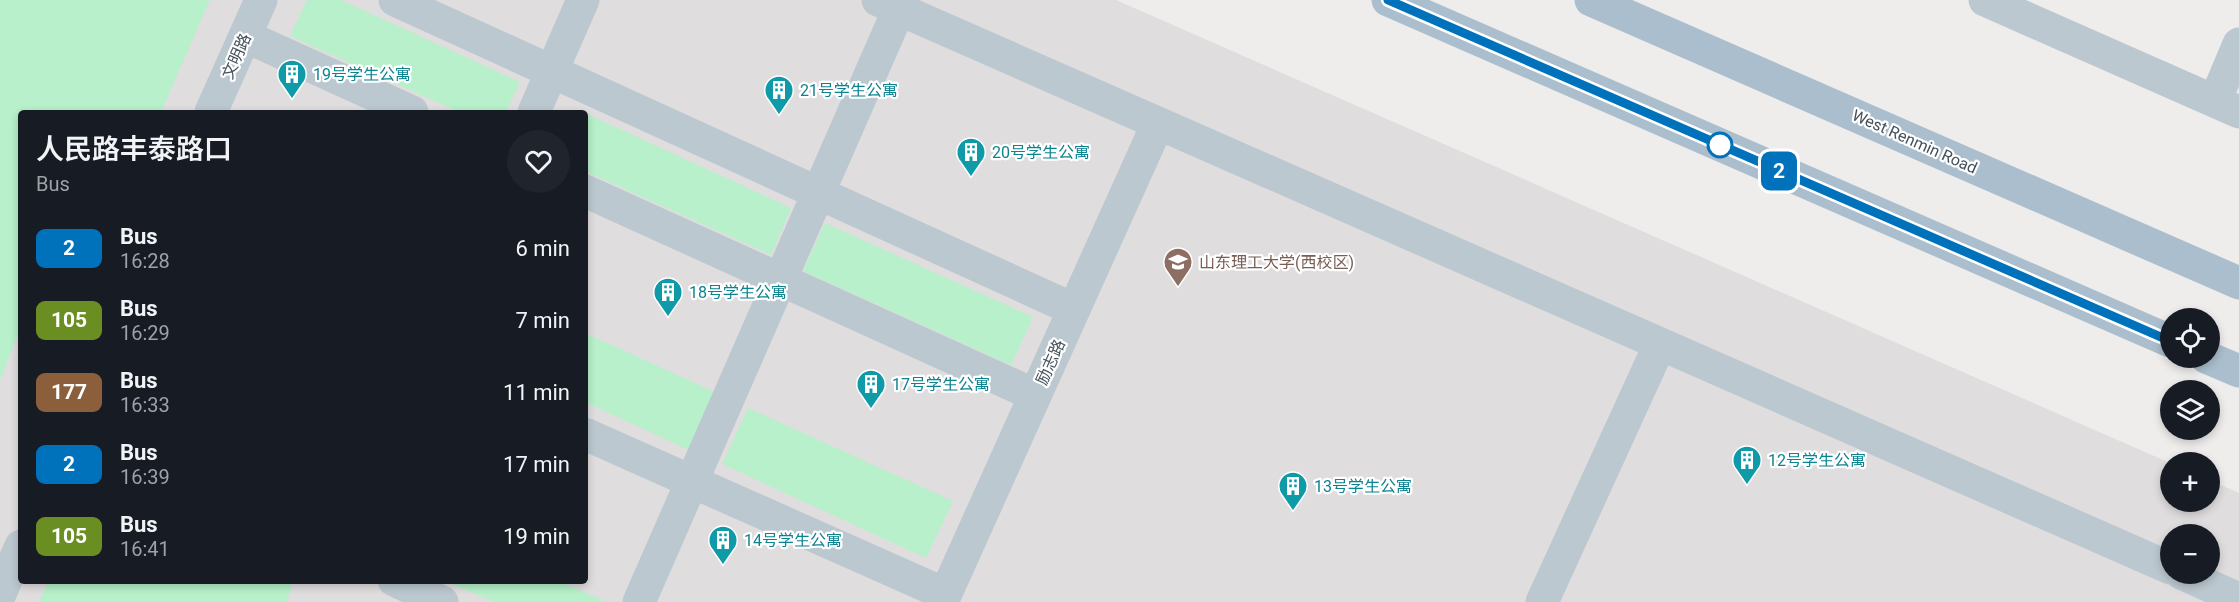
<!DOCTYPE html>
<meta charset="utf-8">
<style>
body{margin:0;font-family:Roboto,"Noto Sans SC",sans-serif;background:#20242c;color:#f1f3f6;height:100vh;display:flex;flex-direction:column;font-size:22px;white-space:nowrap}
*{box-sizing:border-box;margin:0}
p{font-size:20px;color:#9ea1a6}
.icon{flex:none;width:33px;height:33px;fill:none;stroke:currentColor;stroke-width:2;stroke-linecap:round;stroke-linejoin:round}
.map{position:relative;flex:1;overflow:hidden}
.details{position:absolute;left:18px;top:110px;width:570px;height:474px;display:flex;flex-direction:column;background:#171b24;border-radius:6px;box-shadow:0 3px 9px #0003}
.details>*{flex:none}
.badge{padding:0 12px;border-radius:9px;font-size:21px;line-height:39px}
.fabs{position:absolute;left:2160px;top:308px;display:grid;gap:12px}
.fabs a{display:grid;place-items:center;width:60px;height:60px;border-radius:50%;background:#171b24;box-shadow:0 3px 9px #0003;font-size:30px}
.map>.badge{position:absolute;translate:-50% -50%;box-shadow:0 0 0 3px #fff}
.round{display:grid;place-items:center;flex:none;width:63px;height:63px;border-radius:32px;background:#20242c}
.summary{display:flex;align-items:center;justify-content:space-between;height:102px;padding:0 18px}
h1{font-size:28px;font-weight:600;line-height:45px}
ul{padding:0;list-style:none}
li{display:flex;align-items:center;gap:18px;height:72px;padding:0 18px}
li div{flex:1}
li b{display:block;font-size:22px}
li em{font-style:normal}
li .badge{min-width:66px;font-weight:700;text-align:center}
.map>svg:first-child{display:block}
.education{fill:#e0ddde;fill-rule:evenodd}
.green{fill:#b7f0ca}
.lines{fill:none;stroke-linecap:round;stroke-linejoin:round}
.minor{stroke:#bcc8d0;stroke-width:33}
.major{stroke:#aabecd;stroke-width:33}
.line-casing{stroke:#fff;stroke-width:14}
.line{stroke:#0072bc;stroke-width:9}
.stop-dot{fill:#fff;stroke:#0072bc;stroke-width:3}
.labels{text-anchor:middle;stroke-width:4.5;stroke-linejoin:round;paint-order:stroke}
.street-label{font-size:16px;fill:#44515b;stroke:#fff}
.culture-label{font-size:16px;fill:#0d838f;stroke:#fff;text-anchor:start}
.education-label{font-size:16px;fill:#785e54;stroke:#fff;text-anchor:start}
</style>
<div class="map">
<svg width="2239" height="602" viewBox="0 0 2239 602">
<rect width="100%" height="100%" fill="#efecec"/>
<path class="education" d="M 0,0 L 1116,0 L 2170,463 L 2170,501 L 2210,501 L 2210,480 L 2239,493 L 2239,602 L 0,602 ZM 21,112 L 585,112 L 585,580 L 21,580 ZM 2170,534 L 2210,534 L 2210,573 L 2170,573 Z"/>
<path class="green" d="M 0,0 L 210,0 L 161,112 L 21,112 L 21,327 L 0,380 Z
M 307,0 L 341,0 L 520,82 L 506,112 L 459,112 L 290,36 Z
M 585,113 L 791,208 L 771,255 L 585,171 Z
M 825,223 L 1033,317 L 1011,365 L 803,271 Z
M 585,333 L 717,393 L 691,451 L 585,402 Z
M 748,408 L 953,501 L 926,558 L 722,464 Z
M 48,581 L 48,580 L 293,581 L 287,602 L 39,602 Z
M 445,581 L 559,581 L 607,602 L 494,602 Z"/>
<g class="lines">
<path class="minor" d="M 395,0 L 1073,309
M 878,0 L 2170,568
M 1985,0 L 2239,112
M 245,36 L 412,112
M 2215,101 L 2239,44
M 211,112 L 261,0
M 534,112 L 583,0
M 585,191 L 1035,395
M 585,434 L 945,594
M 2181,573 L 2239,599
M 394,580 L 442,602
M 0,594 L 21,546
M 639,602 L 899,9
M 942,602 L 1158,123
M 1542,602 L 1660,344"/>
<path class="major" d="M 1388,0 L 2170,341
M 1591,0 L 2239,283
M 2206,357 L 2239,371"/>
</g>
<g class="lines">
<g class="line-casing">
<path id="line" d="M 1388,0 L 2170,341"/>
</g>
<use href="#line" class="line"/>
</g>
<defs>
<g id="building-pin" transform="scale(1.5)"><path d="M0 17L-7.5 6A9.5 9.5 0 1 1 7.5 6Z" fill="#0f9aa8" stroke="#fff"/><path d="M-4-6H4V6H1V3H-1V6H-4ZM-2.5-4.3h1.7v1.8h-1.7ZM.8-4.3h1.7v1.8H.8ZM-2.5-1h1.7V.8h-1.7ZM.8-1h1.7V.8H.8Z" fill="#fff"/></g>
<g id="university-pin" transform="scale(1.5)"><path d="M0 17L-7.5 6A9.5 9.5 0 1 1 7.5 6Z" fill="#8d6e63" stroke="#fff"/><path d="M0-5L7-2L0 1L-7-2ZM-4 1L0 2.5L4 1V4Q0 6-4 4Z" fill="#fff"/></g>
</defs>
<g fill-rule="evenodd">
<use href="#building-pin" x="292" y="74"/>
<use href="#building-pin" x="779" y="90"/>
<use href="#building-pin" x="971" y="152"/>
<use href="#university-pin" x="1178" y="262"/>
<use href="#building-pin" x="668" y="292"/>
<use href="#building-pin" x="871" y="384"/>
<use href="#building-pin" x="1747" y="460"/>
<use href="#building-pin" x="1293" y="486"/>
<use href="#building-pin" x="723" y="540"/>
</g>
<circle class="stop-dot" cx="1720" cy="145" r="12"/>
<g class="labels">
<g class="street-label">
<text transform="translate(236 56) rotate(-66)" y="6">文明路</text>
<text transform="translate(1915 141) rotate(24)" y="6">West Renmin Road</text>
<text transform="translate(1050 362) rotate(-66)" y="6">励志路</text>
</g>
<g class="culture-label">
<text x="313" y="80">19号学生公寓</text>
<text x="800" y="96">21号学生公寓</text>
<text x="992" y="158">20号学生公寓</text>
<text x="689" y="298">18号学生公寓</text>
<text x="892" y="390">17号学生公寓</text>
<text x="1768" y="466">12号学生公寓</text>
<text x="1314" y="492">13号学生公寓</text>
<text x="744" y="546">14号学生公寓</text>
</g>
<g class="education-label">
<text x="1199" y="268">山东理工大学(西校区)</text>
</g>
</g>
</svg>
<div class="fabs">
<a><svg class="icon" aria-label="locate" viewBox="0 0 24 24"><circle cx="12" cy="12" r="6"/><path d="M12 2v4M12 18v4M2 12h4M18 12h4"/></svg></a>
<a><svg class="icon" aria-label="layers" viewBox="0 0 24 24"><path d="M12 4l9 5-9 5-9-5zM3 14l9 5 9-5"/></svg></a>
<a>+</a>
<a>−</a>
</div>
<b class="badge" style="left:1779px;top:171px;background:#0072bc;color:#fff">2</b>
<section class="details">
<div class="summary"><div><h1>人民路丰泰路口</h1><p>Bus</p></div><a class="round"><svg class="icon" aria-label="heart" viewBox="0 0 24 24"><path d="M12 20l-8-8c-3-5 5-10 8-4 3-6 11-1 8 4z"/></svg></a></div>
<ul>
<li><span class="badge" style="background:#0072bc;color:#fff">2</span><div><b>Bus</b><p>16:28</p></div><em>6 min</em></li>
<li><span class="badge" style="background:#6b8e23;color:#fff">105</span><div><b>Bus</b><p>16:29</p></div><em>7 min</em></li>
<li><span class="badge" style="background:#8b5e3c;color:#fff">177</span><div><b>Bus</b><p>16:33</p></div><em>11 min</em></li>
<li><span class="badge" style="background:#0072bc;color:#fff">2</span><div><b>Bus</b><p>16:39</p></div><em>17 min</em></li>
<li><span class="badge" style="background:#6b8e23;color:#fff">105</span><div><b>Bus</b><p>16:41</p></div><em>19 min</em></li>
</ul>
</section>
</div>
